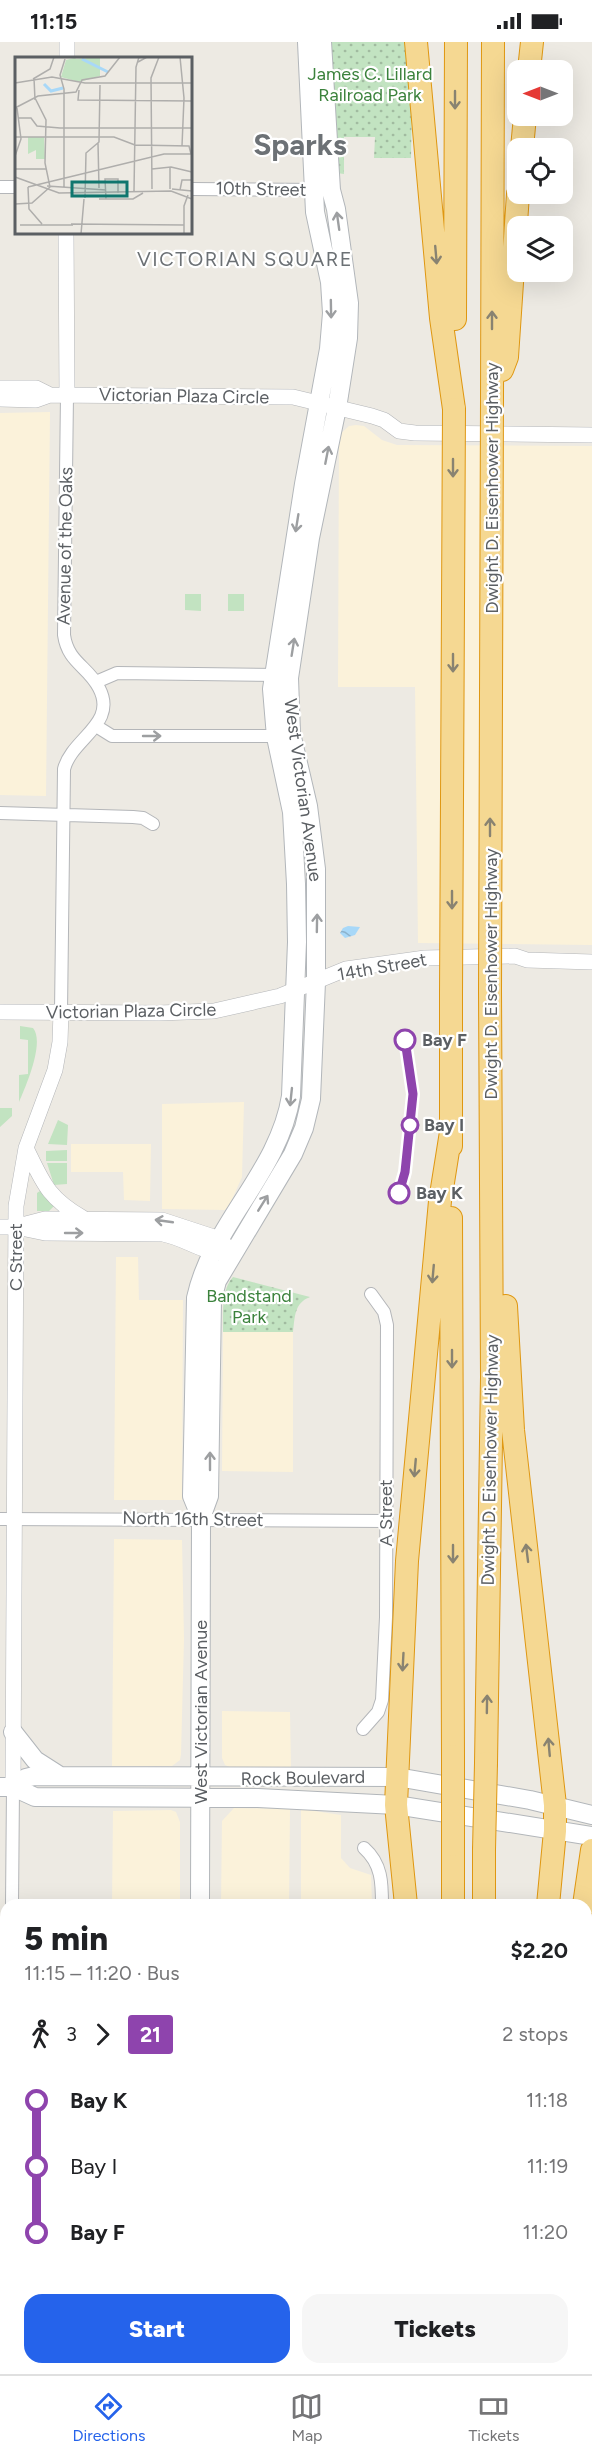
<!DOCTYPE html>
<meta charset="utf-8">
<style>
body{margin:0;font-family:Figtree,sans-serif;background:#f6f6f6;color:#202124;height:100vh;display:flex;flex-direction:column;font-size:22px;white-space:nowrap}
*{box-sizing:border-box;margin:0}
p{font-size:20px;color:#757577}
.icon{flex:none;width:33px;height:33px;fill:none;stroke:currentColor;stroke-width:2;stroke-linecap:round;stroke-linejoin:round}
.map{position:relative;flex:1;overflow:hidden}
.drawer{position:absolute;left:0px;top:1857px;width:592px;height:476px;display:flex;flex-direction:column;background:#fff;border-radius:18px 18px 0 0;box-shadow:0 6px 24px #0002}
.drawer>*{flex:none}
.badge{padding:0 12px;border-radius:4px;font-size:21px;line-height:39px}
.needle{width:39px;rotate:270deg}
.tools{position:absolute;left:507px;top:18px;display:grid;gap:12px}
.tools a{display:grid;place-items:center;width:66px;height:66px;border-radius:12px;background:#fff;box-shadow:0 6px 24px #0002;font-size:30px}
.map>.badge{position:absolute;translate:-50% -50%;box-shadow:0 0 0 3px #fff}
.legs{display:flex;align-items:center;gap:9px;height:66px;padding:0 24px;font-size:20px}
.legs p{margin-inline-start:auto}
.head{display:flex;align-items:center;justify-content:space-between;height:102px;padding:0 24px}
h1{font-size:33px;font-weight:800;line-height:45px}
.action{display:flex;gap:12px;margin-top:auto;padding:12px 24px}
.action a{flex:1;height:69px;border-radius:18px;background:#2563eb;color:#fff;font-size:24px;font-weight:800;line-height:69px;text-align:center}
.action a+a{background:#f6f6f6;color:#202124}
ul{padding:0 24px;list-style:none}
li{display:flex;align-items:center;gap:21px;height:66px;font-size:22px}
li i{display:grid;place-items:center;width:9px;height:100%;margin:0 8px;background:currentColor}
li i::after{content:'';width:15px;height:15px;margin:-8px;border:4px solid;border-radius:50%;background:#fff}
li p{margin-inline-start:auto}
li:first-child i{background:linear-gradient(#0000 50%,currentColor 0)}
li:last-child i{background:linear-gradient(currentColor 50%,#0000 0)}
.status{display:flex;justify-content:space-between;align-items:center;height:42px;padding:0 30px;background:#fff;direction:ltr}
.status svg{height:16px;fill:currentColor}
.dock{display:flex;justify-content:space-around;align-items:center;height:84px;border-top:2px solid #e0e0e0;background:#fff;font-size:16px;color:#757577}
.dock a{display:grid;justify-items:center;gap:3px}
.dock .selected{color:#2563eb}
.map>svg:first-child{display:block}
.commercial{fill:#fbf2da}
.green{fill:#c2e3c1}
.park{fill:url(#park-dots)}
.water{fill:url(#water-waves)}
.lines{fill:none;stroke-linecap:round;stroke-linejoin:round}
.minor-casing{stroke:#b4b6b9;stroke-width:14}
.tertiary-casing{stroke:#b4b6b9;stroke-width:16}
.secondary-casing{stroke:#b2b6ba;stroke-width:20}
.motorway-casing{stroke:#df9711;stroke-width:24}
.minor{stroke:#fff;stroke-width:12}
.tertiary{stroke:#fff;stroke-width:15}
.secondary{stroke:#fff;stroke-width:18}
.motorway{stroke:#f5d892;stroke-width:22}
.motorway-bridge-casing{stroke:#df9711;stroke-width:24;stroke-linecap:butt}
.motorway-bridge{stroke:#f5d892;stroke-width:22}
.oneway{stroke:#898371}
.oneway2{stroke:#9d9fa1}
.line-1-casing{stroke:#fff;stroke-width:14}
.line-1{stroke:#8e44ad;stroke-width:9}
.stop-1-dot{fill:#fff;stroke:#8e44ad;stroke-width:3}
.labels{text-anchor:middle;stroke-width:4.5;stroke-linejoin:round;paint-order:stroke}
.park-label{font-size:18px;fill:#3b823c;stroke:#fff}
.street-label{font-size:18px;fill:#5b5f63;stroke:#fff}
.stop-label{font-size:18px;font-weight:bold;fill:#5b5f63;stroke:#fff;text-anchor:start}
.neighbourhood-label{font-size:20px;letter-spacing:1.5px;fill:#6c7175;stroke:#fff}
.town-label{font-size:30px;font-weight:bold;fill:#6c7175;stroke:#fff}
.inset-river{fill:none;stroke:#a8d8f8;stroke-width:3}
.inset-road{fill:none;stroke:#afaeac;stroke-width:1.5}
.view{fill:#0f766e;fill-opacity:0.15;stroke:#0f766e;stroke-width:3}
.inset-edge{fill:none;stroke:#5b5f63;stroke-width:3}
</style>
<div class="status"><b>11:15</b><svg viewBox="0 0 49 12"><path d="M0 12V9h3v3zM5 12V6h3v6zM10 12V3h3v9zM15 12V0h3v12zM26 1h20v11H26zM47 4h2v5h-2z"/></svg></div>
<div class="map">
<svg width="592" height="2332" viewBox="0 0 592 2332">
<defs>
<pattern id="park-dots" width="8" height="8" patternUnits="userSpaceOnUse" patternTransform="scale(1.5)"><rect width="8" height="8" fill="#c2e3c1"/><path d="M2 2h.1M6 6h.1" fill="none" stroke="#a1bba0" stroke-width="1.8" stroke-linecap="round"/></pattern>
<pattern id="water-waves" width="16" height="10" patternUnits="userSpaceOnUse" patternTransform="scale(1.5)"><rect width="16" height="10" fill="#a8d8f8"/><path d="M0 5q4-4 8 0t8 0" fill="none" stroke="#8cb2cc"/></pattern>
</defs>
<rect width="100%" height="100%" fill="#edeae3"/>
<path class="commercial" d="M 50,370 L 46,754 L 0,753 L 0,371 Z
M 356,383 L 364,384 L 382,398 L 397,403 L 592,404 L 592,903 L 418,901 L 415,645 L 338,645 L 339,393 L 349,384 Z
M 244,1060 L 242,1135 L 230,1162 L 225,1168 L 162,1167 L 162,1062 Z
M 71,1102 L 151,1102 L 150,1159 L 124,1158 L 123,1130 L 71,1130 Z
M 116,1215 L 138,1215 L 139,1258 L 183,1258 L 182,1458 L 114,1458 Z
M 223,1290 L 293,1290 L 293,1430 L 222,1429 Z
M 114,1497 L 182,1498 L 184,1597 L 181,1712 L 180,1718 L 172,1724 L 112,1724 Z
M 222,1669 L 290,1670 L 291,1726 L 232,1726 L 225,1723 L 222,1716 Z
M 234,1766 L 290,1767 L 289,1863 L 221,1863 L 222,1779 Z
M 301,1767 L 341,1773 L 341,1816 L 350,1826 L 371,1833 L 372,1863 L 301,1863 Z
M 171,1768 L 176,1770 L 180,1780 L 180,1863 L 112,1863 L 113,1769 Z
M 23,2326 L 98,2326 L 98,2329 L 23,2330 Z
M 109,2327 L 178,2327 L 178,2331 L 109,2330 Z
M 219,2327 L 287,2327 L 287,2332 L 218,2332 Z
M 299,2327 L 376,2327 L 376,2332 L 299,2332 Z"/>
<path class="green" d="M 185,552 L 201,552 L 201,569 L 185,568 Z
M 228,552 L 244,552 L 244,569 L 228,569 Z
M 20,984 L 33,986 C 45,1000 26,1044 19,1060 L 19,1033 L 28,1032 L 28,998 L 20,997 Z
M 0,1066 L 12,1066 L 12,1074 L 0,1085 Z
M 58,1078 L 68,1083 L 67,1103 L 48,1102 Z
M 67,1108 L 67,1119 L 46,1119 L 46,1109 Z
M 47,1121 L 67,1121 L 67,1142 L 54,1143 Z
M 43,1147 L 55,1163 L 49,1169 L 37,1169 L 37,1151 Z"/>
<path class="park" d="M 325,0 L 406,0 L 412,55 L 411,116 L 374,116 L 375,95 L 344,95 L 344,132 L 337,131 Z
M 233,1235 L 310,1255 C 294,1261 295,1275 293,1290 L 223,1290 C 223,1274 221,1247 233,1235 Z"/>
<path class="water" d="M 348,884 L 360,885 L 355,893 L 345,896 L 340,891 L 343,886 Z"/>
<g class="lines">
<g class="minor-casing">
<path id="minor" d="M 0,145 L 16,145
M 190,147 L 321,148
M 96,640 L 117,631 L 282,633
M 96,684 L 112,694 L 281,694
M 0,771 L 133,775 L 143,776 L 153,782
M 61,970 L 64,727 C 72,696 118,682 99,646 C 88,624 68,621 64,593 L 67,353
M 0,1477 L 386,1479
M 363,1687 L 378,1670 L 382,1658 L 386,1575 L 387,1283 L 384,1270 L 371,1252
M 364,1806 C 382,1822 382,1841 382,1863
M 12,1863 L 13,1745
M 0,2013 L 6,2013
M 0,2281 L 6,2282
M 10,2326 L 10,2332
M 387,2332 L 387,2326"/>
</g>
<g class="tertiary-casing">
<path id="tertiary" d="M 67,16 L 67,0
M 66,190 L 67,353
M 0,346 L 36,346 L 50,353
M 0,357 L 36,358 L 50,353 L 293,355 L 372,374 L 384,378 L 399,389 L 415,391 L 592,393
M 0,970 L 159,971 L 214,969 L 280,954 L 346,927 L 425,916 L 515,914 L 527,918 L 592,920
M 26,1106 C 43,1141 48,1156 83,1176
M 18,1184 L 45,1177 L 162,1178 L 220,1197 L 227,1205
M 0,1185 L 16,1185 L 45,1191 L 163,1192 C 185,1196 202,1211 224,1211
M 13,1745 L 16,1164 L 26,1106 L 55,1028 L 60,1000 L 61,970"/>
</g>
<g class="secondary-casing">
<path id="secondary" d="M 201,1476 L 192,1454 L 196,1256 C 212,1182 279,1130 291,1054 L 297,900 L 296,842 L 292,770 L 276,695 L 272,647 L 304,442 L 329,307 L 332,271 L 330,240 L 315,170 L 307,0
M 13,1690 L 35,1718 L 60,1734
M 0,1745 L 13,1745 L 35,1755 L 258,1756 L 396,1763 L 592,1794
M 13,1745 L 26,1736 L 34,1734 L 397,1735 L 530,1758 L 592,1773
M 200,1863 L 201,1476 L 209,1454 L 212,1258 L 217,1239 L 293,1112 L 304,1086 L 311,1057 L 316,940 L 316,827 L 308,764 L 291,691 L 289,636 L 310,496 L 337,366 L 348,296 L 349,261 L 336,167 L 331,148 L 322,0
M 198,2332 L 198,2326"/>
</g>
<g class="motorway-casing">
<path id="motorway" d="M 416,0 L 441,276 L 454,367
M 529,28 L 532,0
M 522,106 L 525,74
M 455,277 L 456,0
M 502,328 L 507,315 L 518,152
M 492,358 L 493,0
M 451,1104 L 451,951
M 451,1176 L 453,1714
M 506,1264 L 513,1388 L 555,1763 L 555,1789 L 548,1863
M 486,1721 L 492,1335 L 490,949
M 453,1803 L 453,1863
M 406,1863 L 396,1763 L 407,1519 L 440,1159 L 451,1090
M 484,1863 L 484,1808
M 584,1863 L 592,1808
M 445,2326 L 446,2332
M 484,2332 L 484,2326
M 526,2332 L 528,2326"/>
</g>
<use href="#minor" class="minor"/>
<use href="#tertiary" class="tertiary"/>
<use href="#secondary" class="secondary"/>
<use href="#motorway" class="motorway"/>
<g class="motorway-bridge-casing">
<path id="motorway-bridge" d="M 490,949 L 492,358
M 451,951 L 454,367
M 453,1803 L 453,1714
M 484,1808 L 486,1721"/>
</g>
<use href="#motorway-bridge" class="motorway-bridge"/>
</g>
<defs><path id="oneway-shaft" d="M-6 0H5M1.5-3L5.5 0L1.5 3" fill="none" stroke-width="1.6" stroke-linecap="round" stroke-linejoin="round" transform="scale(1.5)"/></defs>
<g class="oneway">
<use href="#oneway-shaft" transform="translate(455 58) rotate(90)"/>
<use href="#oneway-shaft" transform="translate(436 213) rotate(85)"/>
<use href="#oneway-shaft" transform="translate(492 278) rotate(-90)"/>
<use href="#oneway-shaft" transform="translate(453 426) rotate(90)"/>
<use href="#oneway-shaft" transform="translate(453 621) rotate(90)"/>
<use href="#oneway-shaft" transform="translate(490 785) rotate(-90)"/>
<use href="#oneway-shaft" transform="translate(452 858) rotate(90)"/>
<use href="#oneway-shaft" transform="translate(433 1232) rotate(95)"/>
<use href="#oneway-shaft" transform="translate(452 1317) rotate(90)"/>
<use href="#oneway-shaft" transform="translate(415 1426) rotate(95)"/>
<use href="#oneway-shaft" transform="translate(527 1511) rotate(-97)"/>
<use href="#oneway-shaft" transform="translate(453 1512) rotate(90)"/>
<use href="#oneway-shaft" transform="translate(403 1620) rotate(93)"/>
<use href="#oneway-shaft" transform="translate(487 1662) rotate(-89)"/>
<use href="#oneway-shaft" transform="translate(549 1705) rotate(-95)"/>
</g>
<g class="oneway2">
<use href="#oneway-shaft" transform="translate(338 179) rotate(-98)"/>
<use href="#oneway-shaft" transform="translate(331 267) rotate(89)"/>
<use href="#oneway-shaft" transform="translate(327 413) rotate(-79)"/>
<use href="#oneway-shaft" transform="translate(297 481) rotate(99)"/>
<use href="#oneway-shaft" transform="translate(293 605) rotate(-81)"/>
<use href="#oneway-shaft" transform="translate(152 694)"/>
<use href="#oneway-shaft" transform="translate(317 881) rotate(-89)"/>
<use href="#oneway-shaft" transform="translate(291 1055) rotate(96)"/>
<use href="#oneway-shaft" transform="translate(263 1161) rotate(-58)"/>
<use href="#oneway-shaft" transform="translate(164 1179) rotate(-172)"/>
<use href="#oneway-shaft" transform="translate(74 1191)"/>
<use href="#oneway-shaft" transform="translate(210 1419) rotate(-90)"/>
</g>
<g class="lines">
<g class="line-1-casing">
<path id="line-1" d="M 399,1151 L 405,1130 L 413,1052 L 405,998"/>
</g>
<use href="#line-1" class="line-1"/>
</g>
<g class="stop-1-dot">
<circle cx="405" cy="998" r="10"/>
<circle cx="410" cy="1083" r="8"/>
<circle cx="399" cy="1151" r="10"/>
</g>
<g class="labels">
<g class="park-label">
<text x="370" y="38">James C. Lillard<tspan x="370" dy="21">Railroad Park</tspan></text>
<text x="249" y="1260">Bandstand<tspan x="249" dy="21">Park</tspan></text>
</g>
<g class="street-label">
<text transform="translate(261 147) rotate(1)" y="6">10th Street</text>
<text transform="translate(184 354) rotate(1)" y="6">Victorian Plaza Circle</text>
<text transform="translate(492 446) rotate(-90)" y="6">Dwight D. Eisenhower Highway</text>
<text transform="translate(65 504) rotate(-89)" y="6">Avenue of the Oaks</text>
<text transform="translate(303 748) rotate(82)" y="6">West Victorian Avenue</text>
<text transform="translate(382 925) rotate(-10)" y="6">14th Street</text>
<text transform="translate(491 932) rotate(-90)" y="6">Dwight D. Eisenhower Highway</text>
<text transform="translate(131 969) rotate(-1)" y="6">Victorian Plaza Circle</text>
<text transform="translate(16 1215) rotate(-90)" y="6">C Street</text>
<text transform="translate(490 1418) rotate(-89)" y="6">Dwight D. Eisenhower Highway</text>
<text transform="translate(386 1471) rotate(-90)" y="6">A Street</text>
<text transform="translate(193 1477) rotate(1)" y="6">North 16th Street</text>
<text transform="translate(201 1670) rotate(-90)" y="6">West Victorian Avenue</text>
<text transform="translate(303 1736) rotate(-1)" y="6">Rock Boulevard</text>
</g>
<g class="stop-label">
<text x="422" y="1004">Bay F</text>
<text x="424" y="1089">Bay I</text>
<text x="416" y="1157">Bay K</text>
</g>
<g class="neighbourhood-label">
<text x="245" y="224">VICTORIAN SQUARE</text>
</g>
<g class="town-label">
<text x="300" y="113">Sparks</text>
</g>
</g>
<g transform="translate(15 15)">
<rect width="177" height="177" fill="#edeae3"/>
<path d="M 63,0 L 60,2 L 85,0 L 85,19 L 64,25 L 46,20 L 51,3 Z" fill="#c2e3c1"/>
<path d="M 13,80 L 29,80 L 30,102 L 21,102 L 21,93 L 13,97 Z" fill="#c2e3c1"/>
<path class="inset-river" d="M 67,2 L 93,15M 29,27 L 36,34 L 48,31"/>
<path class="inset-road" d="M 165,0 L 169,41 L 167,89M 123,5 L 132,0 L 158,0M 19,21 L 20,43M 18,22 L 35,12 L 39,0M 0,26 L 37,20 L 70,26 L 177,26M 64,33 L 63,43 L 177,44M 0,51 L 23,39 L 61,35 L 67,23 L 90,19 L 105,0M 3,61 L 16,61 L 22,69 L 45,71 L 177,71M 0,80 L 99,80 L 120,88M 83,86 L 84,131M 120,88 L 174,89 L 176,97M 0,99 L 6,82 L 2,51M 0,112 L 31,112M 137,112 L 156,110 L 177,115M 0,120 L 44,136 L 156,134 L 177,142M 32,129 L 91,133M 13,130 L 14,152 L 27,167M 13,130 L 149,97 L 177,97M 49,130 L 49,32 L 45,18 L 50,2M 137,132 L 136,21 L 144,0M 155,132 L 155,110M 157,132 L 177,134M 165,133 L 167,123 L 177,123M 119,134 L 121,10 L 124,0M 70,141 L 71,96 L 84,85 L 85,28M 84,142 L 118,142 L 128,136M 91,142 L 90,122 L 103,122 L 103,136M 0,147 L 17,146 L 35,130 L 30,106 L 31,63 L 20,41M 56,167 L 169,168M 5,168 L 58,168M 66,177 L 69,142M 169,177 L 169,149 L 173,138"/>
<path class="view" d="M 57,125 L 112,125 L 112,139 L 57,139 Z"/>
<rect width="177" height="177" class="inset-edge"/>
</g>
</svg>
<div class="tools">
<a><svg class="needle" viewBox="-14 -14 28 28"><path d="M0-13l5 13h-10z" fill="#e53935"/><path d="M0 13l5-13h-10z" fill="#757577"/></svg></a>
<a><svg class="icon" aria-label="locate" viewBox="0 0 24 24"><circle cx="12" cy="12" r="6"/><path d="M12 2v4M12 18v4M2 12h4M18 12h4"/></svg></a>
<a><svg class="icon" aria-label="layers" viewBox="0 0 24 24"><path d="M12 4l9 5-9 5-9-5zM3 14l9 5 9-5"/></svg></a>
</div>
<section class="drawer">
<div class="head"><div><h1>5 min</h1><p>11:15 – 11:20 · Bus</p></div><b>$2.20</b></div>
<div class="legs"><svg class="icon" aria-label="walk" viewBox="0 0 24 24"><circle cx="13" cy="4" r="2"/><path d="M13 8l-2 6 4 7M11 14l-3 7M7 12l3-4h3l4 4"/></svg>3<svg class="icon" aria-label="forward" viewBox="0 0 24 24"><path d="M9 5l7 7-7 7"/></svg><b class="badge" style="background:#8e44ad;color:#fff">21</b><p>2 stops</p></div>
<ul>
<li><i style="color:#8e44ad"></i><b>Bay K</b><p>11:18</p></li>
<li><i style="color:#8e44ad"></i><span>Bay I</span><p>11:19</p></li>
<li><i style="color:#8e44ad"></i><b>Bay F</b><p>11:20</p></li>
</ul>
<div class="action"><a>Start</a><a>Tickets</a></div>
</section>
</div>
<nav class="dock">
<a class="selected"><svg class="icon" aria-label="directions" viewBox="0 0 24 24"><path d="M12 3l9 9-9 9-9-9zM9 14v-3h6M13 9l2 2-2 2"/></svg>Directions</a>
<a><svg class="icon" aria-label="map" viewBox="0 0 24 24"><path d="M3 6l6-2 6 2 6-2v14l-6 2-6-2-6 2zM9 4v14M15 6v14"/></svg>Map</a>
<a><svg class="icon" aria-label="tickets" viewBox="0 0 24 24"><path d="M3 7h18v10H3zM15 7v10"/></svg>Tickets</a>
</nav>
